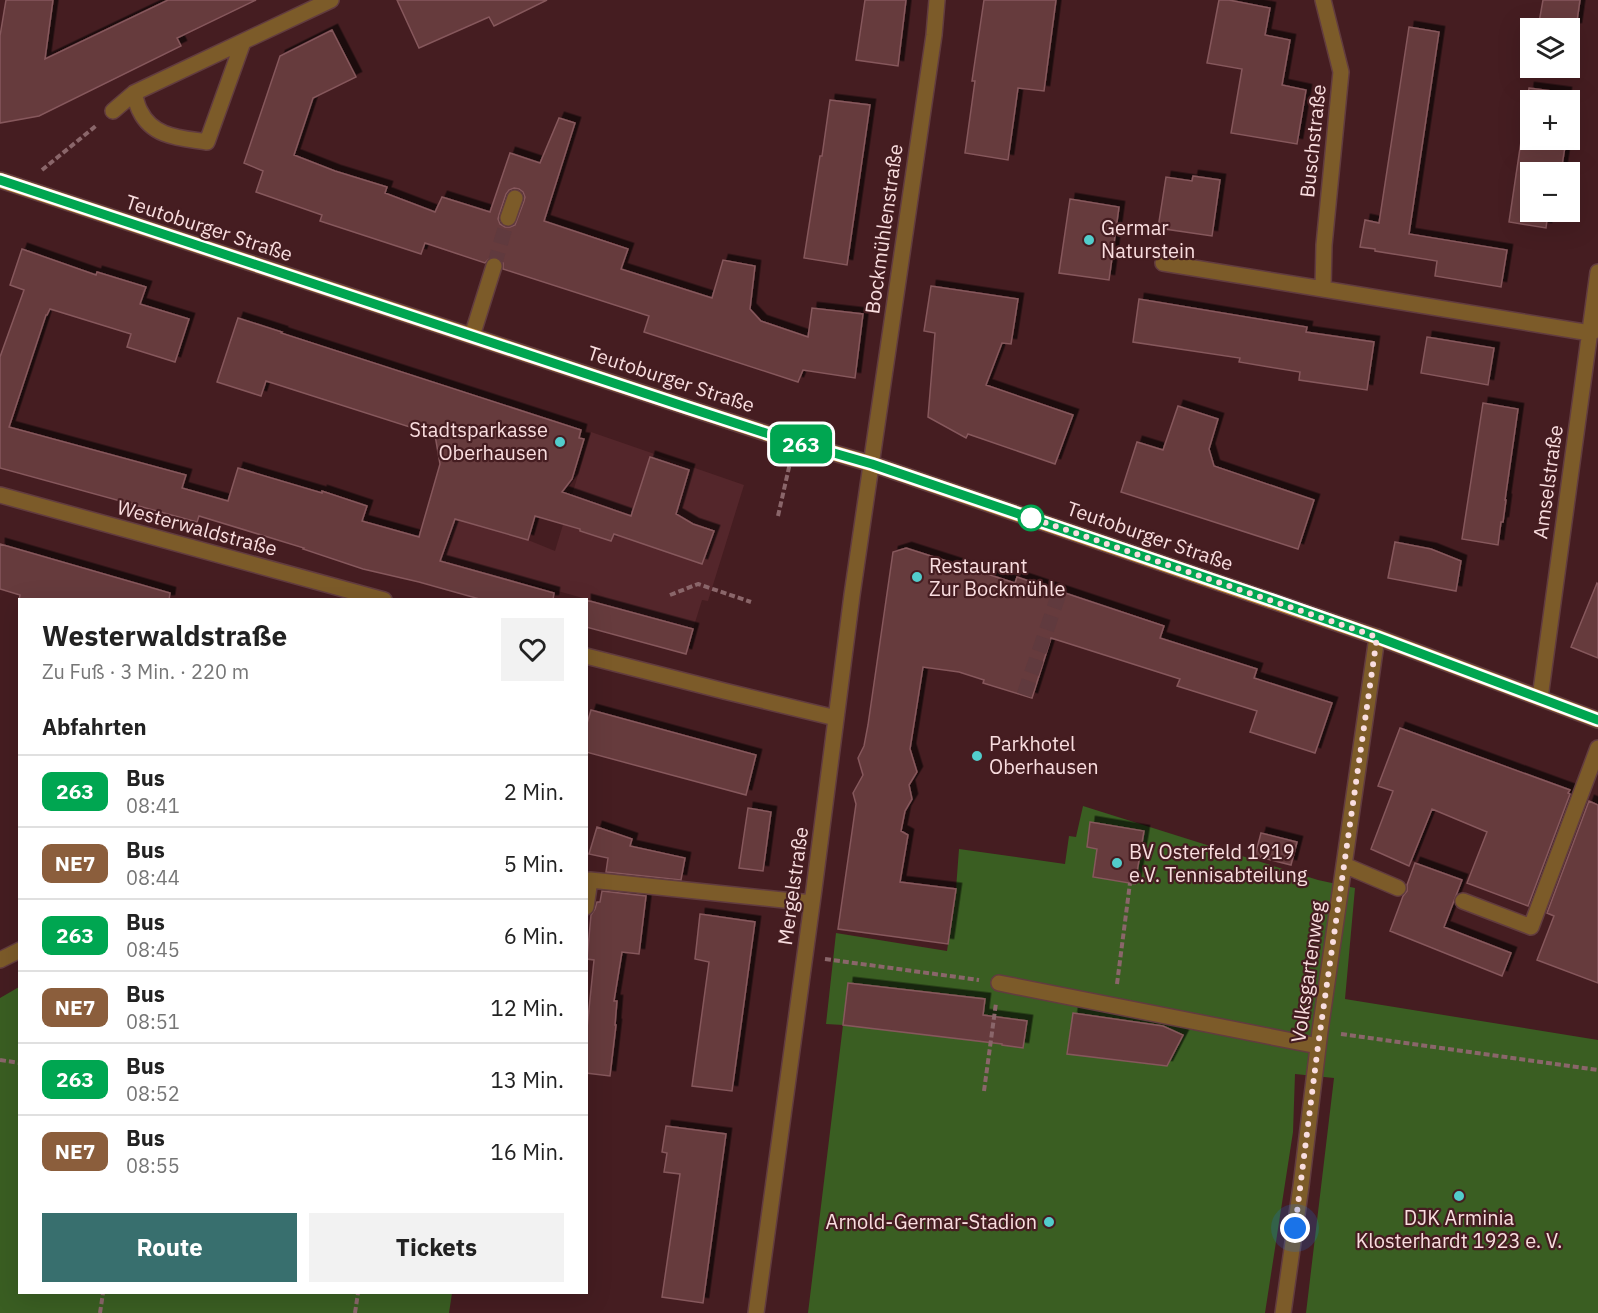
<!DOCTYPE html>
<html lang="de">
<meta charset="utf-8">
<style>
body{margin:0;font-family:"IBM Plex Sans",sans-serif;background:#f2f2f2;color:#222;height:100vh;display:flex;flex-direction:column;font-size:22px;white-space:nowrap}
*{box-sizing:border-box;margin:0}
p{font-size:20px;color:#767676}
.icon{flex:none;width:33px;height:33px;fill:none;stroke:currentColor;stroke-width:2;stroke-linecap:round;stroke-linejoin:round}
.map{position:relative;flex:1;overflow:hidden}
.details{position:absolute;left:18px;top:598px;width:570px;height:696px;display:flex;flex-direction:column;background:#fff;border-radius:0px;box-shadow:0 6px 24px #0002}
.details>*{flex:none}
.badge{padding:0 12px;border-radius:9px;font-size:21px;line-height:39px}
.buttons{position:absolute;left:1520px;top:18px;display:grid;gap:12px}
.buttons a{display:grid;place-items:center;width:60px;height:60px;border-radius:0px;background:#fff;box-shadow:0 6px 24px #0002;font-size:30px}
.you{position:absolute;width:30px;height:30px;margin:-15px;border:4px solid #fff;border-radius:50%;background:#1a73e8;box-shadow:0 0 0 9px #1a73e833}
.map>.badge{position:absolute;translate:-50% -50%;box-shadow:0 0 0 3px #fff}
h2{padding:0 24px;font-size:22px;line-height:54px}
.round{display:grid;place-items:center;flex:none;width:63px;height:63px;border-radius:0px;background:#f2f2f2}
.overview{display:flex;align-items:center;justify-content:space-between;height:102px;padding:0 24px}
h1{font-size:28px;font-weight:800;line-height:45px}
.cta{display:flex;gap:12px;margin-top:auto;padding:12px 24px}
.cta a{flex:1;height:69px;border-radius:0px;background:#386f6e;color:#fff;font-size:24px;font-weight:800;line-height:69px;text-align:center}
.cta a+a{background:#f2f2f2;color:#222}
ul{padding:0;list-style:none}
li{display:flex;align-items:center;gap:18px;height:72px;padding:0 24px;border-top:2px solid #e0e0e0}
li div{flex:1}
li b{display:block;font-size:22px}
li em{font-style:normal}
li .badge{min-width:66px;font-weight:700;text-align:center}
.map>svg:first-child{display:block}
.built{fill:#54262b}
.green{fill:#3a5e22}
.building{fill:#663a3e;stroke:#86585c;stroke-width:1.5;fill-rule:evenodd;filter:url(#shadow)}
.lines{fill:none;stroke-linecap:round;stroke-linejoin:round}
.minor-tunnel{stroke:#603a3e;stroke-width:15;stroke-dasharray:15 8;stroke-linecap:butt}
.minor-casing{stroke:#623c3f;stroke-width:18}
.major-casing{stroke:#623c3f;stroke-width:18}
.path{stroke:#8a666a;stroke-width:4;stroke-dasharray:6 3;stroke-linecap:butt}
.minor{stroke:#7c5b29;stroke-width:15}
.major{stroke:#c28b36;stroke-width:15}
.line-casing{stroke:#fff;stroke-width:14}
.line{stroke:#00a651;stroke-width:9}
.walk{stroke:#f9dddf;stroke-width:6;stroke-dasharray:0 10.8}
.poi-dot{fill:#52cdcc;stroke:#451d21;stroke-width:2}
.stop-dot{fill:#fff;stroke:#00a651;stroke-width:3}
.labels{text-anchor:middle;stroke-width:4.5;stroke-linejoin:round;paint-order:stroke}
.street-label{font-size:20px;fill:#f9dddf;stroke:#451d21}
.poi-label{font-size:20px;fill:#f9dddf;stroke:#451d21;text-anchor:start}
</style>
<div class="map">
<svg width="1598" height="1313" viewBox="0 0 1598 1313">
<defs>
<filter id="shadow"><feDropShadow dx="5.5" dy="-5.5" stdDeviation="0" flood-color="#0009"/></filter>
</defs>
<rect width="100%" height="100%" fill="#451d21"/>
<path class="built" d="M 591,432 L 744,485 L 708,601 L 702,600 L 693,629 L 515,579 L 514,582 L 440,561 L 454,518 L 528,540 L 555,551 Z"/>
<path class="green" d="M 1083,806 L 1318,880 L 1355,888 L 1345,999 L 1598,1040 L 1598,1313 L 1306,1313 L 1334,1078 L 1295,1074 L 1293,1132 L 1265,1313 L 808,1313 L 843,1025 L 826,1024 L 836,933 L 947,951 L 956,889 L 959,849 L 1065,864 L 1069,836 L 1076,837 Z
M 19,987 L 20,1293 L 452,1293 L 449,1313 L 0,1313 L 0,998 Z"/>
<path class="building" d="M 6,0 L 53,0 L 45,59 L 168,0 L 256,0 L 177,38 L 181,46 L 39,116 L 0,123 L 0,36 Z
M 397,0 L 547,0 L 494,26 L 489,17 L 419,48 Z
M 865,0 L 906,0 L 898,66 L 856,60 Z
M 984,0 L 1056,0 L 1044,91 L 1018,88 L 1008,160 L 965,153 L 975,81 L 972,81 Z
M 1219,0 L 1229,0 L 1270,8 L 1265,35 L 1290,40 L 1282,85 L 1306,90 L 1297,144 L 1231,133 L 1242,69 L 1207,63 Z
M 1543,0 L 1580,0 L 1576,28 L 1538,28 Z
M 1409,27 L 1439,32 L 1409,234 L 1507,250 L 1501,287 L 1435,276 L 1437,261 L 1375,251 L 1375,249 L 1360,247 L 1365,220 L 1379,223 Z
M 332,30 L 356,77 L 313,98 L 294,155 L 335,171 L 387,187 L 385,193 L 435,212 L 442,197 L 490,212 L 510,153 L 540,163 L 559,118 L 575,123 L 544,221 L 628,249 L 621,269 L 712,298 L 723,260 L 755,266 L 750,309 L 761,321 L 808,337 L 812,308 L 863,314 L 855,378 L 803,370 L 798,382 L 644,332 L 649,316 L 503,269 L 503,263 L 497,257 L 491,257 L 485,263 L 425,243 L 421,254 L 320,221 L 322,215 L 256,192 L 263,171 L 244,163 L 280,56 ZM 514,188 L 519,189 L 523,192 L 525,197 L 524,201 L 515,225 L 510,227 L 505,227 L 500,224 L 498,219 L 499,215 L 506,194 L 509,190 Z
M 1529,88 L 1566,93 L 1565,100 L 1530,100 L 1530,140 L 1566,140 L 1561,172 L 1530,172 L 1530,212 L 1548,212 L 1546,228 L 1509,222 Z
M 830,100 L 870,105 L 847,265 L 804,258 L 820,156 L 822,156 Z
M 1193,176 L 1220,180 L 1212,236 L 1158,228 L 1166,177 L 1192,181 Z
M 1070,199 L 1119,207 L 1109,280 L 1059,273 Z
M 22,249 L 96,275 L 97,272 L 146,287 L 140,304 L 189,319 L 175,362 L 127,347 L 131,334 L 50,309 L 47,315 L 46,315 L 9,427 L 186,475 L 182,488 L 228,501 L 238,468 L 322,493 L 322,491 L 367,506 L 362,521 L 419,537 L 440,464 L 435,435 L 266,381 L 261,396 L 217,382 L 238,318 L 282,332 L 281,333 L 581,430 L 579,438 L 584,439 L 572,479 L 562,492 L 631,516 L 650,457 L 689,470 L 676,514 L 693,524 L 714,531 L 702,564 L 614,534 L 611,541 L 580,531 L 580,529 L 535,516 L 528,540 L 455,519 L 440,561 L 554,593 L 553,600 L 483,600 L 419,582 L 363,569 L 303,549 L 304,548 L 199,516 L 197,522 L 0,468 L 0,357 L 24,290 L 10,285 Z
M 931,286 L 1018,299 L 1011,344 L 1002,343 L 986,385 L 1073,415 L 1055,464 L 968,434 L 966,438 L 928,417 L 935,333 L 924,331 Z
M 1139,299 L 1307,327 L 1306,332 L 1374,342 L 1367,390 L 1299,380 L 1300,372 L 1239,362 L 1240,358 L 1133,342 Z
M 1427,337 L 1494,348 L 1488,385 L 1421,373 Z
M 1483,403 L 1518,409 L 1505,500 L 1506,500 L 1503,522 L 1501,522 L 1498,545 L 1462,539 Z
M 1178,406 L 1218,419 L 1209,449 L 1214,466 L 1314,500 L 1298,549 L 1121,492 L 1137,442 L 1163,450 Z
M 1395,542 L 1431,549 L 1461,561 L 1456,591 L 1388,578 Z
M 0,544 L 170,593 L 169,600 L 19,600 L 20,595 L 0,589 Z
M 906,548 L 1015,583 L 1017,577 L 1164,626 L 1160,638 L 1257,669 L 1254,678 L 1332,703 L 1315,753 L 1250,732 L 1257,711 L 1177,686 L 1180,679 L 1051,638 L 1032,698 L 983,683 L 984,680 L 959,672 L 923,667 L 910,749 L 917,772 L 909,785 L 912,799 L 905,811 L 901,831 L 908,835 L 900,882 L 956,889 L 948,944 L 838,929 L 856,804 L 853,793 L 863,775 L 858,758 L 864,746 L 868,725 L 893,552 Z
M 1597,583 L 1598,584 L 1598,658 L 1571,647 Z
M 586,600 L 693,629 L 686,654 L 586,627 Z
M 591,710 L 756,755 L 746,795 L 586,752 L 586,727 Z
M 1400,728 L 1570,790 L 1568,793 L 1570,794 L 1528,906 L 1467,883 L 1487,832 L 1432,809 L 1409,866 L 1371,849 L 1393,791 L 1378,786 Z
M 1589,801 L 1598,805 L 1598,983 L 1537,960 L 1554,916 L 1547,913 Z
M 748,808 L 771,812 L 763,871 L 739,868 Z
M 1090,822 L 1144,831 L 1135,884 L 1093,877 L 1097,849 L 1087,847 Z
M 597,827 L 632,839 L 630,846 L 685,858 L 681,880 L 606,872 L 608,858 L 589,854 Z
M 1261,833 L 1297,842 L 1291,865 L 1255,856 Z
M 1415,863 L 1462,880 L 1444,927 L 1511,953 L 1502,976 L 1390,931 L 1403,896 L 1407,891 L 1407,885 Z
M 602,891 L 646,896 L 639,954 L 622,952 L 614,1001 L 617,1001 L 615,1025 L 616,1025 L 610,1076 L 586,1073 L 586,1038 L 594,960 L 587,959 L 591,915 L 595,909 L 597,902 L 600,902 Z
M 700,914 L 755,922 L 732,1091 L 692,1086 L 709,962 L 695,959 Z
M 848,983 L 985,999 L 983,1015 L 1027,1021 L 1023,1048 L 1002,1045 L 1002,1044 L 843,1025 Z
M 1073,1013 L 1163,1026 L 1183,1035 L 1167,1066 L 1067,1054 Z
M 666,1126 L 726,1134 L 703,1303 L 662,1297 L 680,1174 L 664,1172 L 667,1153 L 662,1152 Z"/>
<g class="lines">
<path class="minor-tunnel" d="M 494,266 L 508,218
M 1024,695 L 1060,591"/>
<g class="minor-casing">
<path id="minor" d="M 1323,0 L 1341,72 L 1324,245 L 1323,289
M 134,93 C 136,99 137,106 140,111 C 153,138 182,138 207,142 L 243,42
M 113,111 L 134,93 L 331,0
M 508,218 L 515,198
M 1163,263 L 1323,289 L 1590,333 L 1598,329
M 472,336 L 494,266
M 0,495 L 384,600
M 586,656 L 724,691 L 836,718
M 1540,698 L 1598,272
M 1344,865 L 1398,888
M 1463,901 L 1531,927 L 1598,748
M 586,907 L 590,880 L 812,903
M 0,960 L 20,950
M 999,983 L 1318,1046
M 756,1313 L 814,889 L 852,595 L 934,35 L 937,0
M 1283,1313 L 1301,1186 L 1320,1031 L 1377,637"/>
</g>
<g class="major-casing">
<path id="major" d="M 0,180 L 686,407 L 775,436 L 872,464 L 1377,637 L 1598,720"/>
</g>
<path class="path" d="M 42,170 L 97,125
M 778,516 L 790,463
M 670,595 L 698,584 L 751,602
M 825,959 L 979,980
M 1117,984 L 1130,883
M 1341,1034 L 1598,1070
M 0,1060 L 20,1063
M 984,1091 L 996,1003
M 100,1313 L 103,1293
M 355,1313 L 358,1293"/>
<use href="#minor" class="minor"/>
<use href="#major" class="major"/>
</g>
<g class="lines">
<g class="line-casing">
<path id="line" d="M 0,180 L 686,407 L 775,436 L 872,464 L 1271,600 L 1377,637 L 1598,720"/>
</g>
<use href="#line" class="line"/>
<path class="walk" d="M 1031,518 L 1023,515 L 1377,637 L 1318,1046 L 1295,1228"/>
</g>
<g class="poi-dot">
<circle cx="1089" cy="240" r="6"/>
<circle cx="560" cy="442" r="6"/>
<circle cx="917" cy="577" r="6"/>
<circle cx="977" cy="756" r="6"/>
<circle cx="1117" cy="863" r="6"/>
<circle cx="1459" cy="1196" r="6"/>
<circle cx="1049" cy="1222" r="6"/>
</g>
<circle class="stop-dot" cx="1031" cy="518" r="12"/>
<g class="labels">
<g class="street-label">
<text transform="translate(1313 141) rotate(-84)" y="7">Buschstraße</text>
<text transform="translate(209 228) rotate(18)" y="7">Teutoburger Straße</text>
<text transform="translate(884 229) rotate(-82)" y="7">Bockmühlenstraße</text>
<text transform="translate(671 379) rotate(18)" y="7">Teutoburger Straße</text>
<text transform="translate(1548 482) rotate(-82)" y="7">Amselstraße</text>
<text transform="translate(197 528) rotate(15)" y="7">Westerwaldstraße</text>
<text transform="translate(1150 536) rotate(19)" y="7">Teutoburger Straße</text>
<text transform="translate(793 886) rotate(-82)" y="7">Mergelstraße</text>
<text transform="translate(1308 972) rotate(-82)" y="7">Volksgartenweg</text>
</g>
<g class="poi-label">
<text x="1101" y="235">Germar<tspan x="1101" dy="23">Naturstein</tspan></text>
<text x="548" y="437" text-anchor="end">Stadtsparkasse<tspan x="548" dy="23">Oberhausen</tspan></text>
<text x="929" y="573">Restaurant<tspan x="929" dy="23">Zur Bockmühle</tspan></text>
<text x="989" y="751">Parkhotel<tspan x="989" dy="23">Oberhausen</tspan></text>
<text x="1129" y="859">BV Osterfeld 1919<tspan x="1129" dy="23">e.V. Tennisabteilung</tspan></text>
<text x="1459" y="1225" text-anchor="middle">DJK Arminia<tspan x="1459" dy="23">Klosterhardt 1923 e. V.</tspan></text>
<text x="1037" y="1229" text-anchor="end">Arnold-Germar-Stadion</text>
</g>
</g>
</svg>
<div class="buttons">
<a><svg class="icon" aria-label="layers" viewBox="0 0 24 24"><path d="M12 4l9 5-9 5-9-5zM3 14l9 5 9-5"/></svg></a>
<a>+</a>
<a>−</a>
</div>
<div class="you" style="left:1295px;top:1228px"></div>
<b class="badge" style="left:801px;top:444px;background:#00a651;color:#fff">263</b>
<section class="details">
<div class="overview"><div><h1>Westerwaldstraße</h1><p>Zu Fuß · 3 Min. · 220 m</p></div><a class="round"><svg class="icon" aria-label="heart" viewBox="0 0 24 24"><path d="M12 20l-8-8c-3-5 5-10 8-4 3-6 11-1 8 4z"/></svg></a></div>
<h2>Abfahrten</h2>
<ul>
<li><span class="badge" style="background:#00a651;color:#fff">263</span><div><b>Bus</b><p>08:41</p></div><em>2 Min.</em></li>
<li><span class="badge" style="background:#8b5e3c;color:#fff">NE7</span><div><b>Bus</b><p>08:44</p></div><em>5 Min.</em></li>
<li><span class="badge" style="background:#00a651;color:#fff">263</span><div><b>Bus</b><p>08:45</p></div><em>6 Min.</em></li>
<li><span class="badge" style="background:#8b5e3c;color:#fff">NE7</span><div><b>Bus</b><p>08:51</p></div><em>12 Min.</em></li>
<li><span class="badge" style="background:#00a651;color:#fff">263</span><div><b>Bus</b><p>08:52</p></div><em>13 Min.</em></li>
<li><span class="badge" style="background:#8b5e3c;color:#fff">NE7</span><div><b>Bus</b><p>08:55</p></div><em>16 Min.</em></li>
</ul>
<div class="cta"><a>Route</a><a>Tickets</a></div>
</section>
</div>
